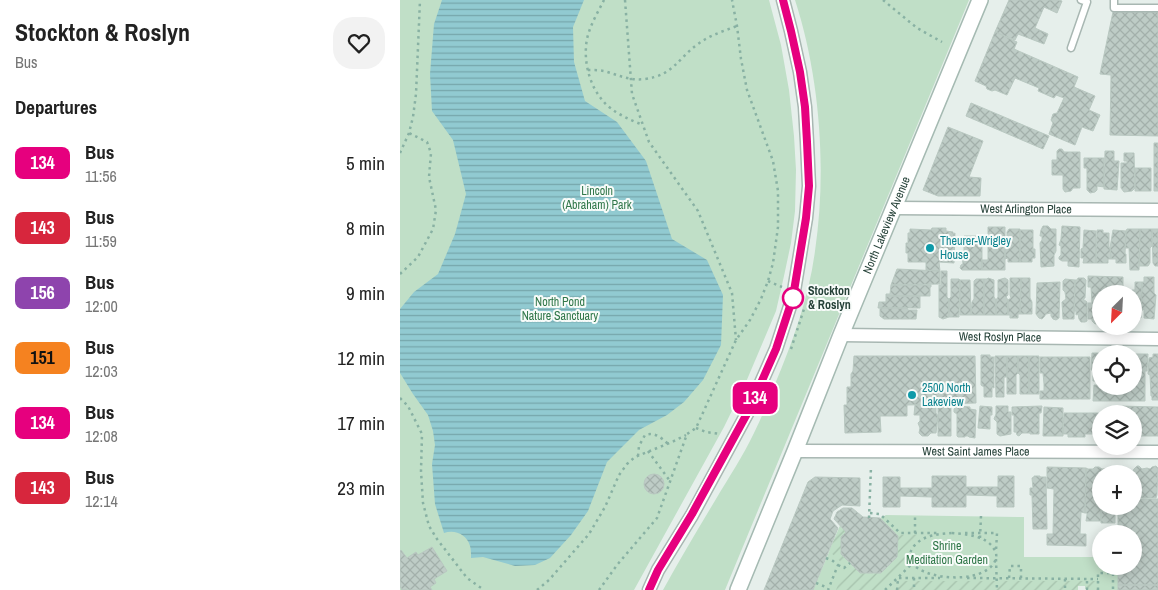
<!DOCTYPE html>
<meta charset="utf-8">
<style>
body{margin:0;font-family:"Archivo Narrow",sans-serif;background:#f2f2f2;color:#222;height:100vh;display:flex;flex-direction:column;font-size:19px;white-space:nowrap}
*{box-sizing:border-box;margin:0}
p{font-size:16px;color:#767676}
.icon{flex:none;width:28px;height:28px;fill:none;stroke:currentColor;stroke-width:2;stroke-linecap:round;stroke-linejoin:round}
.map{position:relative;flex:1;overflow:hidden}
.side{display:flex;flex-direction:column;background:#fff;width:400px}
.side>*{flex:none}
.badge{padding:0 10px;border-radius:8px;font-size:18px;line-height:32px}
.needle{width:32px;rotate:204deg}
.fabs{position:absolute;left:692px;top:285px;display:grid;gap:10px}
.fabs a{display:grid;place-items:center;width:50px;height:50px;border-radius:50%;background:#fff;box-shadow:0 2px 12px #0003;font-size:25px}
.map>.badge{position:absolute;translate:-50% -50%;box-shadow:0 0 0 2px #fff}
h2{padding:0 15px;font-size:19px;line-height:45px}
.round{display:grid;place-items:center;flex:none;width:52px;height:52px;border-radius:20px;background:#f2f2f2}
.head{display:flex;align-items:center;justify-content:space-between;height:85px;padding:0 15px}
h1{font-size:24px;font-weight:700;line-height:38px}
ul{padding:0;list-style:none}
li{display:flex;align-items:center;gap:15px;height:65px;padding:0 15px}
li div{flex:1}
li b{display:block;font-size:19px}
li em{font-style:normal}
li .badge{min-width:55px;font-weight:700;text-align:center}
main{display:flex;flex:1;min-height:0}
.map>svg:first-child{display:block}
.park{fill:#c0dfc7}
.garden{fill:url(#garden-furrows)}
.water{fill:url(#water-rules)}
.building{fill:url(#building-cross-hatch);stroke:#b9c8c1}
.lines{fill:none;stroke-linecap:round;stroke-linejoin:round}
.service-casing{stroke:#a8b7b2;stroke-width:9}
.minor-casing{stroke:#a8b7b2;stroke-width:15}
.secondary-casing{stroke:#a5bab2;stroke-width:18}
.path{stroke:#88b1a3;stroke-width:2.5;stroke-dasharray:2.5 4;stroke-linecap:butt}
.service{stroke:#fff;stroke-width:6}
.minor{stroke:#fff;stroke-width:12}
.secondary{stroke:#fff;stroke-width:15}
.line-casing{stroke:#fff;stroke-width:11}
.line{stroke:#e6007e;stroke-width:8}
.culture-dot{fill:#0f9aa8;stroke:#f7fbf9;stroke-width:2}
.stop-dot{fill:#fff;stroke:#e6007e;stroke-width:2.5}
.labels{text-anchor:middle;stroke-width:4;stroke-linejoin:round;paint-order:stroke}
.park-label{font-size:12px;fill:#307749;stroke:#f7fbf9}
.street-label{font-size:12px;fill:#254138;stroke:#f7fbf9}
.culture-label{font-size:12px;fill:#0d838f;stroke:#f7fbf9;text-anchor:start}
.stop-label{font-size:12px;font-weight:bold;fill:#254138;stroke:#f7fbf9;text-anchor:start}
</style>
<main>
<section class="side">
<div class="head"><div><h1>Stockton &amp; Roslyn</h1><p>Bus</p></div><a class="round"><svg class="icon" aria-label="heart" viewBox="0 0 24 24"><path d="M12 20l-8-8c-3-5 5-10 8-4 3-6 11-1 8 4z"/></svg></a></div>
<h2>Departures</h2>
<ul>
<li><span class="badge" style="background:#e6007e;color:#fff">134</span><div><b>Bus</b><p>11:56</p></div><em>5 min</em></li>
<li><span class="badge" style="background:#d7263d;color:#fff">143</span><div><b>Bus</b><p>11:59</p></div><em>8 min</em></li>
<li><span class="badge" style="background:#8e44ad;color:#fff">156</span><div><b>Bus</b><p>12:00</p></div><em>9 min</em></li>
<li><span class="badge" style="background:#f58220;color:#111">151</span><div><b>Bus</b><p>12:03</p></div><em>12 min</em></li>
<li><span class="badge" style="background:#e6007e;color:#fff">134</span><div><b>Bus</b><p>12:08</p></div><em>17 min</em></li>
<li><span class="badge" style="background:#d7263d;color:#fff">143</span><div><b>Bus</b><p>12:14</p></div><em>23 min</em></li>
</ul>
</section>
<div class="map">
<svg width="758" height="590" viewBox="0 0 758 590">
<defs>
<pattern id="garden-furrows" width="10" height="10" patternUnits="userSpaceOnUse" patternTransform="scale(1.25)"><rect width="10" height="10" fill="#c0dfc7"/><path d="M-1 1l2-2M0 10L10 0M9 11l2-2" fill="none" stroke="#a5c1ac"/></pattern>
<pattern id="water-rules" width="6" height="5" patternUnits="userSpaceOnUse" patternTransform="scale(1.25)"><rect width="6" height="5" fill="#91cad1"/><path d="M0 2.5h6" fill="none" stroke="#76a6ab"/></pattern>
<pattern id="building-cross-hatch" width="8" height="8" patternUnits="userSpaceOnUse" patternTransform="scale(1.25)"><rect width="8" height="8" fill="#beccc6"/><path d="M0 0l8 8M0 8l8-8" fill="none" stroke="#a3b0ab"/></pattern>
</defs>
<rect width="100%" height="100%" fill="#e6efeb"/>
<path class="park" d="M 0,0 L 369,0 L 381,45 L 389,90 L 394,136 L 396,170 L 395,211 L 391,243 L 384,276 L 376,311 L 346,382 L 324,427 L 234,590 L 0,590 Z
M 395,0 L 569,0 L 325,590 L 263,590 C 280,559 298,529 316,499 C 329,477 343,456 354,433 C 362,417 368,401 375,384 C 393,341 409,297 415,251 C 427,170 420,77 395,0 Z
M 486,515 L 624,517 L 624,557 L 701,557 L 701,566 L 718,566 L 718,590 L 686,590 L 685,586 L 678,586 L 678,590 L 413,590 L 440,526 L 446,532 L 441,537 L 441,554 L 460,573 L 481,573 L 497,557 L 498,536 L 480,518 Z"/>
<path class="garden" d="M 440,526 L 446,532 L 441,537 L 441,554 L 446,559 L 442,563 L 429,551 Z
M 497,535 L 525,535 L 525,537 C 514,541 505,549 509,562 L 480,590 L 436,590 L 444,570 L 447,572 L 453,566 L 460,573 L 481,573 L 497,557 Z
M 501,581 L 696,581 L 697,590 L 686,590 L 685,586 L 678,586 L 678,590 L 492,590 Z"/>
<path class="water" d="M 42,0 L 184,0 L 173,27 L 174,62 L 185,101 L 217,122 L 246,161 L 272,239 L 307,260 L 323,295 L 321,345 L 303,380 L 284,402 L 267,415 L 239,430 L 207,462 L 188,511 L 171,535 L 150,558 L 135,565 L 115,566 L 83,557 L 71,558 C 71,554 71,549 70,546 C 67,534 54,529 44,533 L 35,504 L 32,464 L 35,445 L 33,431 L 28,415 L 13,394 L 0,373 L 0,309 L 14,292 L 38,274 L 55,234 L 66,194 L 53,140 L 32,111 L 30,74 L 34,24 Z"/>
<path class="building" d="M 609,0 L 658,0 L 662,1 L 657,13 L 644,7 L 635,28 L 648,34 L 644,44 L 618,34 L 615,40 L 595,32 Z
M 713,12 L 758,12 L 758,136 L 710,135 L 711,75 L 700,74 Z
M 595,32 L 617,42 L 614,49 L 678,77 L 674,87 L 695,96 L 689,110 L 700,115 L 693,131 L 682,127 L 675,145 L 649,134 L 653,123 L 651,120 L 653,114 L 657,113 L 664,98 L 656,95 L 654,98 L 638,91 L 639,88 L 615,78 L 607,95 L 595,90 L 592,91 L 587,89 L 586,86 L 575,81 Z
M 571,103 L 649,136 L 643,149 L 566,116 Z
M 548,127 L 583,141 L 569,177 L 581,178 L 580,196 L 538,196 L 523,190 Z
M 754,143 L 758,143 L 758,191 L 754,191 Z
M 659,149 L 662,149 L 664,152 L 680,152 L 680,188 L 673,188 L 671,191 L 665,192 L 663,189 L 663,175 L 652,175 L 652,160 L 657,160 L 657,151 Z
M 705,151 L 714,151 L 714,161 L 719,161 L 717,190 L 704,189 Z
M 724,153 L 734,153 L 735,188 L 732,191 L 724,192 L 721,188 L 721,163 L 727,163 L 727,161 L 724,161 Z
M 684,158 L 704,158 L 704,187 L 697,186 L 697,190 L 695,192 L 690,193 L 687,190 L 687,168 L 684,168 Z
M 735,168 L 751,168 L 751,191 L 735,191 Z
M 643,226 L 648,226 L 651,229 L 656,229 L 656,251 L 654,255 L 654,266 L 641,267 L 640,243 L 642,240 L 642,236 L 640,236 L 641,230 Z
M 662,226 L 680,227 L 679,267 L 668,266 L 668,261 L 662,261 L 659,259 L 659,257 L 661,255 L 661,246 L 659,245 L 661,239 Z
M 588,227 L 605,227 L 605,270 L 582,270 L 582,260 L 588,260 Z
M 532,228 L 546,228 L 546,231 L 553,232 L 553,234 L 555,233 L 554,263 L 539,262 L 540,271 L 526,270 L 526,262 L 508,262 L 508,253 L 506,253 L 506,243 L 508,243 L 508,233 L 510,233 L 510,229 L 531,230 Z
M 609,229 L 620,229 L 620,262 L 608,262 L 608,258 L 605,259 L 605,246 L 607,246 L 607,232 Z
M 727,229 L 740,229 L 739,270 L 730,270 L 729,248 L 725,248 L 726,231 Z
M 740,229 L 752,229 L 752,246 L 750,248 L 750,263 L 748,266 L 739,266 Z
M 752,229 L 758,229 L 758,266 L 755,266 L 753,263 Z
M 620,230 L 633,230 L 633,249 L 635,249 L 635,258 L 632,258 L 632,262 L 620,262 Z
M 684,230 L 696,231 L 696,263 L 683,263 L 684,258 L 681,258 L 681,249 L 683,248 Z
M 697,230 L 703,230 L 703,233 L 709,233 L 709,248 L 710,248 L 711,259 L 708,259 L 708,263 L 696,263 Z
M 713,230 L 726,231 L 725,254 L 726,254 L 726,263 L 716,263 L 716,259 L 711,259 L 710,248 Z
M 564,236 L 582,236 L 582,270 L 562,270 L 560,268 L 561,265 L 563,264 L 562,255 L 564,255 Z
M 497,269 L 540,271 L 540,284 L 491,285 Z
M 541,271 L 547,271 L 547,297 L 549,299 L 549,317 L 543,319 L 539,317 L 539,285 L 541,285 Z
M 688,276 L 723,277 L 723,294 L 701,294 L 701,323 L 695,324 L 692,321 L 692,319 L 688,319 L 688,303 L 692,303 L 691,287 L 688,287 Z
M 744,277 L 754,277 L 754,293 L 756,295 L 754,319 L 744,318 L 744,309 L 741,311 L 742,282 L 744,282 Z
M 588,278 L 594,280 L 594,297 L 596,300 L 596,315 L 584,315 L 584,279 L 587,279 Z
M 605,278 L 608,280 L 608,295 L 606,297 L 608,300 L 608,315 L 596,315 L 596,300 L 598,297 L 598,280 Z
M 610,278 L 621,278 L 620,314 L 618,314 L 618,318 L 610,318 L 610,315 L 608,315 L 608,300 L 611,298 L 610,295 Z
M 621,278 L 630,278 L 630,298 L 632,302 L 632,314 L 620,314 Z
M 678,278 L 684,278 L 686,280 L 685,298 L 683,299 L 687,302 L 687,321 L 685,322 L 681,322 L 679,319 L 678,314 L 676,315 L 676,311 L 674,311 L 675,280 L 677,280 Z
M 551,279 L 559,279 L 560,280 L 559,317 L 549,317 L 549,299 L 551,297 Z
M 576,279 L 584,279 L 584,315 L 571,315 L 572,302 L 574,299 L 574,281 Z
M 665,279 L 675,280 L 674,319 L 663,319 L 662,302 L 666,299 L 665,292 L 663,290 L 663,281 Z
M 560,280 L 570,280 L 571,315 L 560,315 Z
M 660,282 L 659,318 L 656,320 L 653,319 L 651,316 L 651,313 L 646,314 L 644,317 L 642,319 L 639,318 L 636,314 L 637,283 Z
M 735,282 L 742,282 L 741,318 L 734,318 L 734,294 L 732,294 L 732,290 L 735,290 Z
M 491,285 L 531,285 L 531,287 L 530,287 L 530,296 L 486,296 L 486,294 L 490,294 Z
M 486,296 L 520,296 L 520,308 L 478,308 L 479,302 L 486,302 Z
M 480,308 L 507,308 L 508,310 L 517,310 L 516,319 L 484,319 L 480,316 Z
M 692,353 L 713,353 L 701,354 L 701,386 L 734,386 L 734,354 L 726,354 L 748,354 L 747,371 L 745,371 L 745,401 L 693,401 L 694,385 L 699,385 L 699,381 L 693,381 L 693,370 L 691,370 Z
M 753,354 L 758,354 L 758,400 L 752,400 L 752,396 L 751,396 L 750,375 L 748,374 L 749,358 L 753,357 Z
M 581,355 L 590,355 L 590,357 L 594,357 L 594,388 L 592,387 L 592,397 L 584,397 L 584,387 L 581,385 Z
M 454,356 L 575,356 L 576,403 L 507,405 L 507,416 L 480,416 L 481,432 L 445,433 L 444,405 L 447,405 L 447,387 L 451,387 L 451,374 L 453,371 Z
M 595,356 L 607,356 L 607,377 L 604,377 L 604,397 L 596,397 Z
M 607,356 L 618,356 L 618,373 L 616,375 L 616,394 L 607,394 Z
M 618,356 L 629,356 L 629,394 L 620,394 L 620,375 L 618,373 Z
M 629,356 L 639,356 L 639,394 L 629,394 Z
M 640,357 L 690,357 L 690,399 L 640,399 L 640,391 L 644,391 L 644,384 L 643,373 L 640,373 Z
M 515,405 L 536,406 L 536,413 L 538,416 L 536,433 L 531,433 L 528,436 L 522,436 L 519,433 L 520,428 L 518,423 L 520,421 L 520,415 L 514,415 Z
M 538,406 L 551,406 L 551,436 L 538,436 Z
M 557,406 L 570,407 L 570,409 L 576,410 L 575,438 L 569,437 L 568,436 L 565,436 L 565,437 L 558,437 L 557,436 L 557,414 L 554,412 L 554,409 Z
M 580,406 L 592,407 L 592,415 L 590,415 L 590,429 L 578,428 Z
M 596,406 L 608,406 L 608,412 L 611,412 L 611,434 L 600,436 L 597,434 L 597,422 L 594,419 L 596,414 Z
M 642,406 L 641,413 L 639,413 L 639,434 L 630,434 L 630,433 L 622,433 L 619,436 L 617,435 L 616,432 L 614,432 L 614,415 L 612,415 L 612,407 Z
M 718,406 L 758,407 L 758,436 L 734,436 L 734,414 L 718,414 Z
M 644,407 L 663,408 L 663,436 L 643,436 Z
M 664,413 L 717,413 L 701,414 L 701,436 L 696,436 L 696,434 L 685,434 L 685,437 L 668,437 L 668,434 L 663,434 Z
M 737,466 L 739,466 L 742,469 L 747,468 L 750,469 L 752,467 L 756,466 L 758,468 L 757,495 L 756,498 L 735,498 L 735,484 L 734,484 L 733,471 L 734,469 Z
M 647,467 L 686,468 L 685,513 L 681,512 L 680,534 L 686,534 L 686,546 L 647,545 L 647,534 L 653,534 L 654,489 L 647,488 Z
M 695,467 L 699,467 L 702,469 L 701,521 L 686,521 L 687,515 L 687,513 L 685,513 L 686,468 L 688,469 L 693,469 Z
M 714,468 L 715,470 L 716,474 L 701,474 L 702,469 Z
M244 484a10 10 0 1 1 20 0a10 10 0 1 1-20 0Z
M 532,476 L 566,476 L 566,487 L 598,487 L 598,476 L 614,476 L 614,507 L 597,507 L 597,496 L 566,495 L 566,507 L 532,507 L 532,497 L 500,496 L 500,507 L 483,507 L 483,477 L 500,477 L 500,488 L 532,488 Z
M 634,476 L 640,476 L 640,477 L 646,477 L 647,529 L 633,529 L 632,495 L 630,495 L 630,488 L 633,488 L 632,478 L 634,477 Z
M 415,477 L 460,478 L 460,506 L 442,505 L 433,511 L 430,519 L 438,528 L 413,590 L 364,590 L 408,482 Z
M 701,499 L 701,506 L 715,506 L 715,523 L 701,523 Z
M 734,499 L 758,499 L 758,585 L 718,585 L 718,566 L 734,566 L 734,534 L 718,534 L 718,508 L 725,508 L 725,506 L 734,506 Z
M 443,508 L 452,508 L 463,517 L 480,518 L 498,536 L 497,557 L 481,573 L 460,573 L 441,554 L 441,537 L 446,532 L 434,519 L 437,512 Z
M 32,547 L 47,571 L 34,579 L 36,583 L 30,587 L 32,590 L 9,590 L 8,589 L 2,590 L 0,586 L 0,551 L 1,550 L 7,558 L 16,552 L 18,555 Z
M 718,585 L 758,585 L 758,590 L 718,590 Z"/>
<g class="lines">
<g class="service-casing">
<path id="service" d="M 714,0 L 714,8 L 758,8
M 671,48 L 687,2 L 681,0"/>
</g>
<g class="minor-casing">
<g id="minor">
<path id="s1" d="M 495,208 L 758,210"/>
<path id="s2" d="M 441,335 L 758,339"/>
<path id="s3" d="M 395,451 L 758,452"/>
<path d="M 249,590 L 258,570 L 292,515 L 349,410 L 376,349 L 393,297 L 406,218 L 409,186 L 407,142 L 405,107 L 400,72 L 391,31 L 383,0"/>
</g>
</g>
<g class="secondary-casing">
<g id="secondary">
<path id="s4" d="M 338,590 L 395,451 L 441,335 L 580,0"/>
</g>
</g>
<path class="path" d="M 204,0 C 198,12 190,25 187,39 C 183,60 189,85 203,101 C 212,112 230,120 243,125
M 225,0 L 232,94 L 249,142 L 298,211 L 332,293 L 336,340
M 483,0 L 517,28 L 542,42
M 188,70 C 193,70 199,70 204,71 C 218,75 230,81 245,79 C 274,75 277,59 298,44 C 310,35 324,31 337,26
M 0,153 L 9,133 L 13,117 L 16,94 L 20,0
M 0,274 L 18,257 L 33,229 L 36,210 L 29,177 L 31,153 L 27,142 L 9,133
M 368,281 L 382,287
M 391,349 L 404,309
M 0,398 L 8,406 L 22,434 L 21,471 L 23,503 L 29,526 L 37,539 L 67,578 L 84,590
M 296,428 L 306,432 L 320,434
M 248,451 L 270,481
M 238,456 L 239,446 L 245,435 C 254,432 261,437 268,444
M 470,513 L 480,514 L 500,533 L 537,533
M 469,518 L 471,467
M 515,533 L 515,515
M 552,533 C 566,534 587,536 594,549 C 597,553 597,558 594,563 C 577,590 490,576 514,546 C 523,535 539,534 552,533 Z
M 565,533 L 597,533 L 596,551
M 580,538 L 581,516
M 426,558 L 433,561 L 438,565 L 428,590
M 596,559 L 597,590
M 438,565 L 444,568 L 450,563
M 514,578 L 514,590
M 567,578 L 698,579
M 609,578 L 610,566 L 621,566 L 621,578
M 665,579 L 665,590
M 416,583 L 428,588
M 686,589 L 687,589 L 687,578
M 137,590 L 149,580 L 189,534 L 205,507 L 219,475 L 227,464 L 235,457 L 272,442 L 286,435
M 199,590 L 217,565 L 257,518 L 287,434 L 296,428 L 336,340 L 350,320 L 361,299 L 368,281 L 373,263 L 378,227 L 378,191 L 373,161 L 347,90 L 341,59 L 337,26 L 332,0
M 485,590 L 513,563
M 497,590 L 498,578 L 540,578
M 698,590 L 698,573 L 713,573 L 713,590"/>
<use href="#service" class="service"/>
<use href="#minor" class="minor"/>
<use href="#secondary" class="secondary"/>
</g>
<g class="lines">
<g class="line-casing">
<path id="line" d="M 249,590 L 258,570 L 292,514 L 349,410 L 376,349 L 393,297 L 406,218 L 409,186 L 407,142 L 405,107 L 400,72 L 391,31 L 383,0"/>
</g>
<use href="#line" class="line"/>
</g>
<g class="culture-dot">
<circle cx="530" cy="248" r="5"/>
<circle cx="512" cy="395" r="5"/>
</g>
<circle class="stop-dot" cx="393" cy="298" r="10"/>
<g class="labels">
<g class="park-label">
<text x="197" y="195">Lincoln<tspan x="197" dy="14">(Abraham) Park</tspan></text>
<text x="160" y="306">North Pond<tspan x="160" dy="14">Nature Sanctuary</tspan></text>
<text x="547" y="550">Shrine<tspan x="547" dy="14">Meditation Garden</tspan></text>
</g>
<g class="street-label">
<text dy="4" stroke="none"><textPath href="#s1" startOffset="131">West Arlington Place</textPath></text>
<text dy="4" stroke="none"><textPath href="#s4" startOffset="394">North Lakeview Avenue</textPath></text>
<text dy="4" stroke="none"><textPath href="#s2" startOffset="159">West Roslyn Place</textPath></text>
<text dy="4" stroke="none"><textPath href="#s3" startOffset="181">West Saint James Place</textPath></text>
</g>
<g class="culture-label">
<text x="540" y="245">Theurer-Wrigley<tspan x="540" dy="14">House</tspan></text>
<text x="522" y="392">2500 North<tspan x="522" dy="14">Lakeview</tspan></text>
</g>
<g class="stop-label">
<text x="408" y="295">Stockton<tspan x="408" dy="14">&amp; Roslyn</tspan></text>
</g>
</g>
</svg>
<div class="fabs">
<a><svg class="needle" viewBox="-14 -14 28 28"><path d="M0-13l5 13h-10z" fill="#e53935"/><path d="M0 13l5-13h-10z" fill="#767676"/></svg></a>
<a><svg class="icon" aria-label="locate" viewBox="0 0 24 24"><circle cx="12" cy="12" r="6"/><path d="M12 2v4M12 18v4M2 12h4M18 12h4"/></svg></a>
<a><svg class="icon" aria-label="layers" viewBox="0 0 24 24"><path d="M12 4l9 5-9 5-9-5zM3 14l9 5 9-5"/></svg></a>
<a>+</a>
<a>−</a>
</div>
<b class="badge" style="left:355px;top:398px;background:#e6007e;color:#fff">134</b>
</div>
</main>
